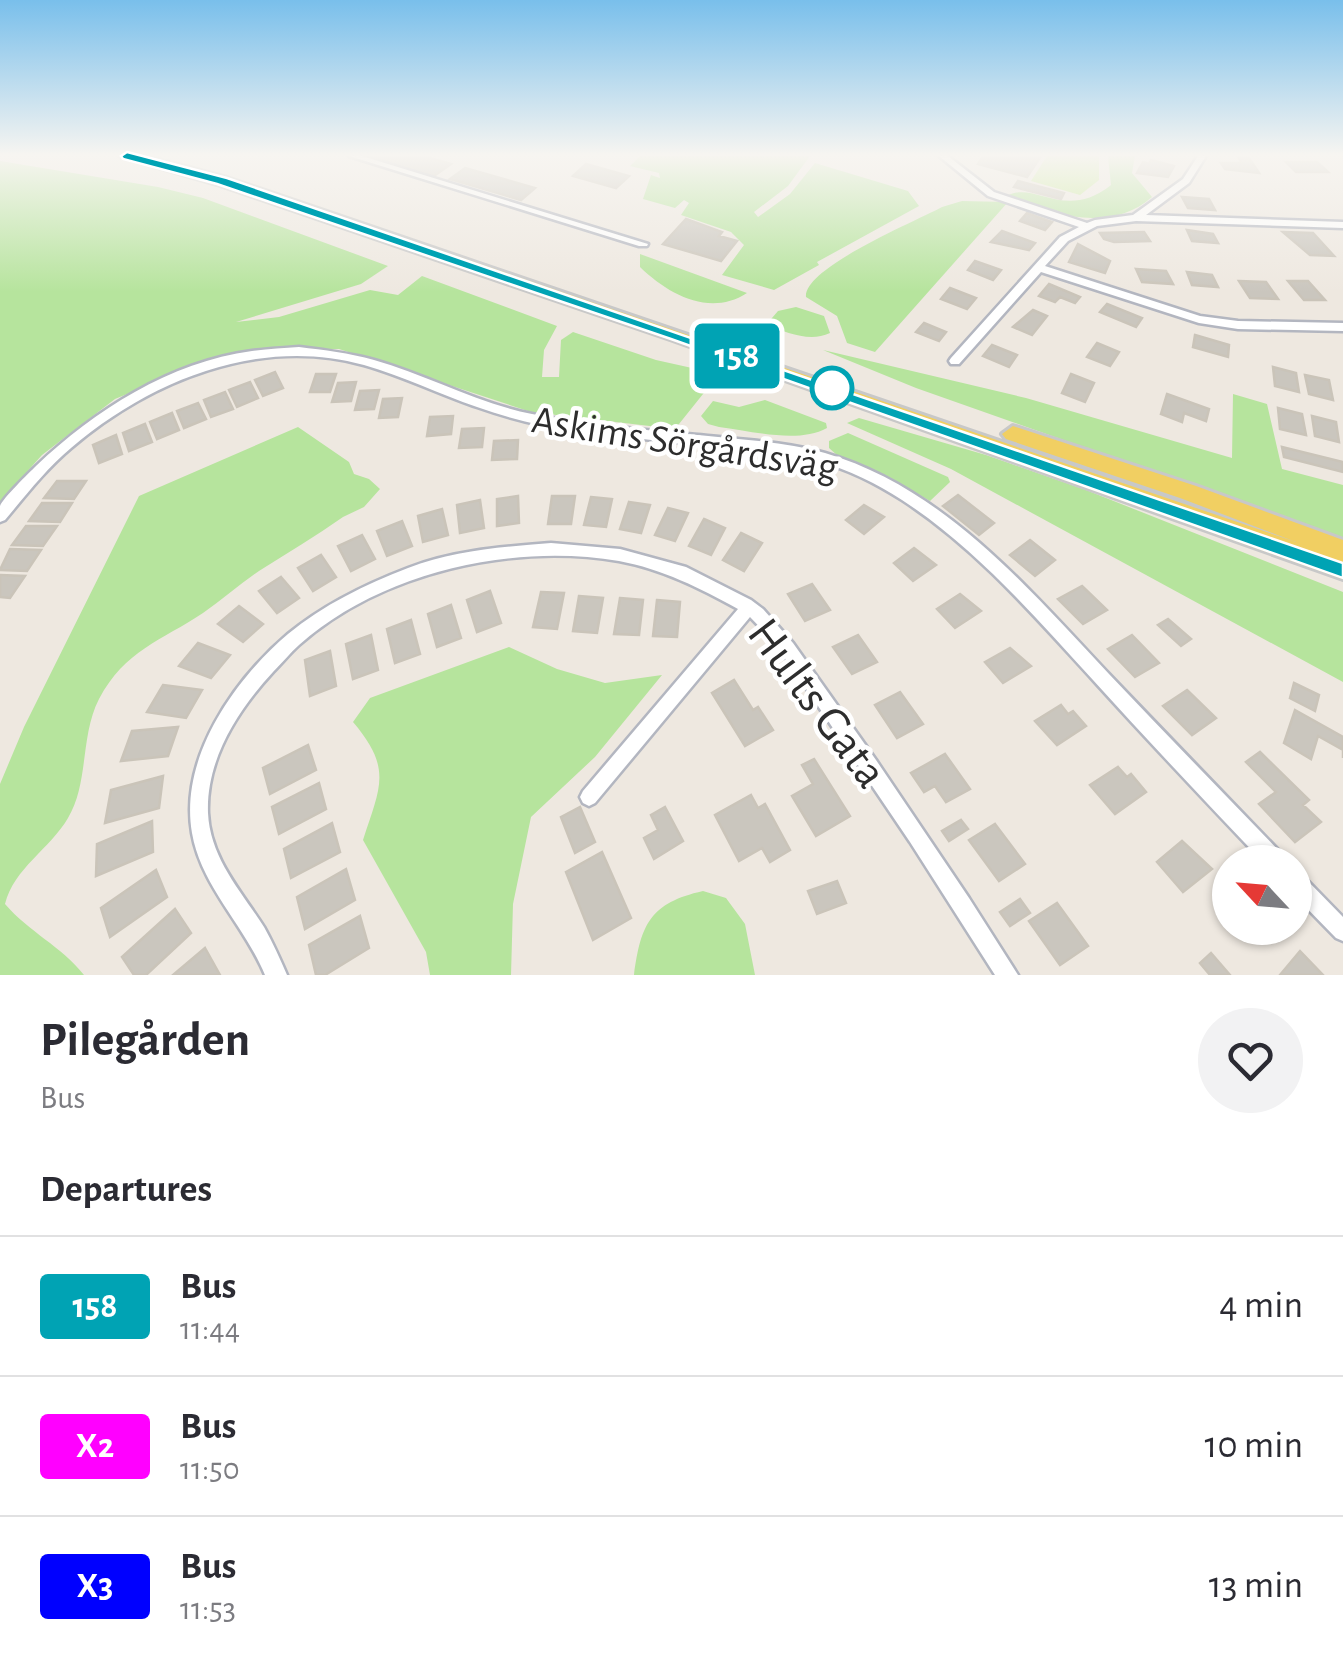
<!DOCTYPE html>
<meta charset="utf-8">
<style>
body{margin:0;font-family:"Alegreya Sans",sans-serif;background:#f2f2f3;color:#2b2b33;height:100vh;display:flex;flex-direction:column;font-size:38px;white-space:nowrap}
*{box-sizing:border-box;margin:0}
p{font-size:32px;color:#7c7c81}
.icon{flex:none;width:55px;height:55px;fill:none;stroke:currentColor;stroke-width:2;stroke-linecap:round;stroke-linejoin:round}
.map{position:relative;height:975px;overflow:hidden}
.details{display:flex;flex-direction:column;background:#fff;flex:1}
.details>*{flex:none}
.badge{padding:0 20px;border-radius:8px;font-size:35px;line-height:65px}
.needle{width:65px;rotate:296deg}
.controls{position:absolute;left:1212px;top:845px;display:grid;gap:20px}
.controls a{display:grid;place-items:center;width:100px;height:100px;border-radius:50%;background:#fff;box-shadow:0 2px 8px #0004;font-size:50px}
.map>.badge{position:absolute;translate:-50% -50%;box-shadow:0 0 0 5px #fff}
h2{padding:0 40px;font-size:38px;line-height:90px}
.round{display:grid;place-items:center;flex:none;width:105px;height:105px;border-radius:52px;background:#f2f2f3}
.overview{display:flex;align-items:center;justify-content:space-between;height:170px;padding:0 40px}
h1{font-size:48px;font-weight:700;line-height:75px}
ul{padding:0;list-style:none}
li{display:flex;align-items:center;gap:30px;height:140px;padding:0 40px;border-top:2px solid #e1e1e2}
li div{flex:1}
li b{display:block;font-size:38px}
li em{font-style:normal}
li .badge{min-width:110px;font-weight:700;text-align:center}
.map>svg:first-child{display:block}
.green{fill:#b6e49d}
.pitch{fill:#c9eb99}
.building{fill:#cac6be;stroke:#cac4b9;stroke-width:2.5}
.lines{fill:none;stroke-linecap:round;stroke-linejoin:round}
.minor-casing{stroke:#b3b6c0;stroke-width:5}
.primary-casing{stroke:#c8c8c8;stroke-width:6}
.minor{fill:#fff;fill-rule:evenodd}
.primary{fill:#f1cf62;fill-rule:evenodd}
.line{fill:#00a3b4;stroke:#fff;stroke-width:2.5}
.stop-dot{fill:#fff;stroke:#00a3b4;stroke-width:5}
.labels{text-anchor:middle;stroke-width:9;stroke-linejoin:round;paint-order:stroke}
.street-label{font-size:40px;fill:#2d2d2d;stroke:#fff}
.near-street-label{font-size:48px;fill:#2d2d2d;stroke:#fff}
</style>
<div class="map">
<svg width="1343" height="975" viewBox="0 0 1343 975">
<rect width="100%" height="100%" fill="#eee8e0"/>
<path class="green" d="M 640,156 L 810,156 L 788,186 L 754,212 L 758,217 L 790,194 L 815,163 L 908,191 L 919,206 L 817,262 L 819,265 L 774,290 L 722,275 L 744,245 L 731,232 L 681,215 L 689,203 L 684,200 L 675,208 L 643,199 L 651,175 L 660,178 L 659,173 L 630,166 Z
M 1108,156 L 1135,156 L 1132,173 L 1152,197 C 1112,233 1052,216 1007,196 C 1034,180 1065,222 1111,185 Z
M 0,161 L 158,187 L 203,198 L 388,266 L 361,284 L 236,322 L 279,317 L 370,290 L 398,295 L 422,276 L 557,326 L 544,350 L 542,377 L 559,377 L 561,340 L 573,332 L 656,360 L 719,374 L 675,429 L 531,412 L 339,349 L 277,349 L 202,363 L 115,399 L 42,455 L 0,502 Z
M 962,201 L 1008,202 L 875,352 L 847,343 L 837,316 L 806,297 C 803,268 916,221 942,207 Z
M 640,254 L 747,293 C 710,317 669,295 640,267 Z
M 796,307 L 824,316 L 830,333 C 809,343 787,332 766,325 L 778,311 Z
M 823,350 L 1026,398 L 1232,458 L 1233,394 L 1267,404 L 1282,469 L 1343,485 L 1343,539 L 916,388 Z
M 765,400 L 826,423 L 827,428 C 798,444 752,431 719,427 L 708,424 L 701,416 L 713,401 L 739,407 Z
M 859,418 L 986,455 L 1086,490 L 1343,592 L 1343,682 L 951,469 L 847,423 Z
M 298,427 L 349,462 L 354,474 L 369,479 L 380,489 L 364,507 L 343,517 C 316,536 287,553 259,571 C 240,584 222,600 203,613 C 161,641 125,650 99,699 C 80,736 89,783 68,818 C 50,849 14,868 5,904 C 29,932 61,946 84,975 L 0,975 L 0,784 L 24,727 L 139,496 Z
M 848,433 L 948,477 L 950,482 L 930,501 L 887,476 L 838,456 L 829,448 L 829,441 Z
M 509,647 L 557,669 L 605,683 L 662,675 L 595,757 L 531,817 L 513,904 L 511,975 L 430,975 L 426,952 L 363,840 C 380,787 393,769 353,722 L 370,698 Z
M 703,891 L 726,898 L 745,924 L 755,975 L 634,975 C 641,924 650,903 703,891 Z"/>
<path class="pitch" d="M 1047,156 L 1099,156 L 1099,180 L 1080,195 L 1031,181 Z"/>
<path class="building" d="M 363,156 L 423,156 L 451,164 L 434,176 Z
M 983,156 L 1041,156 L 1027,177 L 978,164 Z
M 1238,157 L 1249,158 L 1259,173 L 1225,169 L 1221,163 L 1242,163 Z
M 1151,160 L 1174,166 L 1168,177 L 1137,173 L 1143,162 L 1149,164 Z
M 1286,162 L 1317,162 L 1328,172 L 1296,172 Z
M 586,164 L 629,176 L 616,188 L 573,176 Z
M 465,168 L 535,188 L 521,200 L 450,179 Z
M 1018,181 L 1064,193 L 1061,199 L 1014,187 Z
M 1182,197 L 1209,199 L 1215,210 L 1188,208 Z
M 1027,213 L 1052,222 L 1045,230 L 1020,221 Z
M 686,219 L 722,232 L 719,236 L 737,241 L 721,261 L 663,244 Z
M 1187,230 L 1213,234 L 1218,243 L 1192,241 Z
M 1002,231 L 1035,243 L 1029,250 L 991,242 Z
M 1144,232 L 1150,241 L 1114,242 L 1104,239 L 1100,233 Z
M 1283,232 L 1313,233 L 1334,256 L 1310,255 Z
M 1078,244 L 1110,261 L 1105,273 L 1069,262 Z
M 975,261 L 1001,270 L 993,280 L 968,270 Z
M 1136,269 L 1166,271 L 1173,284 L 1142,282 Z
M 1187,272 L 1212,275 L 1218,287 L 1192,285 Z
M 1239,281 L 1266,282 L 1278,299 L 1250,298 Z
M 1288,281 L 1308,281 L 1325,300 L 1304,300 Z
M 1049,284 L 1080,297 L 1075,303 L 1060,297 L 1055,302 L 1039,296 Z
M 950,288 L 976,298 L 967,309 L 941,299 Z
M 1107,304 L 1142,318 L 1136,327 L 1100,312 Z
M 1033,310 L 1047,316 L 1032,335 L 1013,327 Z
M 924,323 L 946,332 L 939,341 L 916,332 Z
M 1195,335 L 1229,345 L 1228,357 L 1193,347 Z
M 1097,343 L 1119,352 L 1110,366 L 1087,357 Z
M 992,345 L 1017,355 L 1009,367 L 983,356 Z
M 1273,367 L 1296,373 L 1299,392 L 1275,386 Z
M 275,372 L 283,388 L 263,396 L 255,380 Z
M 316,374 L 336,374 L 330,392 L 310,392 Z
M 1071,374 L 1094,383 L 1085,402 L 1062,393 Z
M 1305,375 L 1329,380 L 1333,400 L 1309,394 Z
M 250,382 L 258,398 L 237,407 L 229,390 Z
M 356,382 L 351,401 L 332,402 L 338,383 Z
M 379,390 L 374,409 L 355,410 L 360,391 Z
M 225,392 L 233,409 L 211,417 L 204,400 Z
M 1167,394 L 1209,409 L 1206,421 L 1184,413 L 1182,422 L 1161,414 Z
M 402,398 L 398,417 L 379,418 L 383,399 Z
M 198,403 L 206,419 L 184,428 L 177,411 Z
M 1278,408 L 1302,414 L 1306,435 L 1280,429 Z
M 172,413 L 179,430 L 157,439 L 150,422 Z
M 453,416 L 451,434 L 427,436 L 430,417 Z
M 1312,416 L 1336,422 L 1339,442 L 1315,436 Z
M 145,424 L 152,442 L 129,451 L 123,433 Z
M 484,428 L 482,447 L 459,448 L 462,429 Z
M 116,435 L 122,454 L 99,463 L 93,445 Z
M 518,440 L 517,459 L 492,460 L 494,441 Z
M 1282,447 L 1343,462 L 1343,472 L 1284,457 Z
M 57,481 L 86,481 L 74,499 L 44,498 Z
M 958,495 L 994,523 L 979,535 L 943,506 Z
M 518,496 L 519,523 L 497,526 L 497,499 Z
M 552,496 L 575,496 L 571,524 L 548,524 Z
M 591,497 L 612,499 L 606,527 L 584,525 Z
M 480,500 L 484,528 L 460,533 L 457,505 Z
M 629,502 L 650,505 L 641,533 L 620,529 Z
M 42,503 L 72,503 L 60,522 L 29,521 Z
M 864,505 L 884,517 L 864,534 L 846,520 Z
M 668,508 L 688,513 L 675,541 L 655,535 Z
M 442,509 L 448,535 L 423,542 L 418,516 Z
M 704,519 L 725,528 L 711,555 L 689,546 Z
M 402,521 L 412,546 L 387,556 L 377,531 Z
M 26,526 L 57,526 L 43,546 L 12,545 Z
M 741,533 L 762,543 L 744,571 L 723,560 Z
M 362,535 L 375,559 L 351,571 L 338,546 Z
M 1030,540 L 1055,560 L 1035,576 L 1010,555 Z
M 914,548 L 936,565 L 913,581 L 894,563 Z
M 10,549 L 41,550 L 27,571 L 0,570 Z
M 321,555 L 336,577 L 313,591 L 298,568 Z
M 0,575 L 25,576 L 10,598 L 0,597 Z
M 281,577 L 299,598 L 277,613 L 259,591 Z
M 812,584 L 830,610 L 805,621 L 788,594 Z
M 1082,586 L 1107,610 L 1083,624 L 1058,599 Z
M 490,591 L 501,623 L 477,632 L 467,600 Z
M 541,592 L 564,593 L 557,629 L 533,627 Z
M 960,594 L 981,611 L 955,628 L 937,609 Z
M 579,596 L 603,598 L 597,633 L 573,631 Z
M 620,598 L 643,600 L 639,635 L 614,634 Z
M 657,600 L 680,602 L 677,637 L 653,636 Z
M 451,605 L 461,638 L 437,647 L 428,614 Z
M 239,606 L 263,624 L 243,642 L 218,624 Z
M 1168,619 L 1191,639 L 1181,646 L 1158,625 Z
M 411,620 L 420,654 L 395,663 L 387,629 Z
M 371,635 L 378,670 L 353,679 L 346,644 Z
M 858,635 L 877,662 L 852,674 L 833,647 Z
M 1132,635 L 1159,663 L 1135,677 L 1108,649 Z
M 198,643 L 230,655 L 211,678 L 179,666 Z
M 1010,648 L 1031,666 L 1003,683 L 985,662 Z
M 330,651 L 336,686 L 310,696 L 305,660 Z
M 734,680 L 753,710 L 758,707 L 773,730 L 745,746 L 712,693 Z
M 1294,683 L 1319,695 L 1315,711 L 1290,698 Z
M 163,685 L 202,690 L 186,718 L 147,712 Z
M 1187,690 L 1216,718 L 1192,735 L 1163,706 Z
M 900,692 L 923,724 L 897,738 L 875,705 Z
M 1061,705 L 1068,714 L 1073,711 L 1086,726 L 1057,745 L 1035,721 Z
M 1295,710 L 1343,737 L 1343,758 L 1343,750 L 1318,736 L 1311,759 L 1284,743 Z
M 178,727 L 168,756 L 121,761 L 132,731 Z
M 308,745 L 316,770 L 270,794 L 263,768 Z
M 1260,752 L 1309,800 L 1303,805 L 1321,822 L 1295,842 L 1259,804 L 1276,792 L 1246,762 Z
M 945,754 L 970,789 L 946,802 L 935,786 L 924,792 L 911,773 Z
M 814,759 L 850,816 L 816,836 L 792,796 L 813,784 L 802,765 Z
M 1118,767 L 1127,777 L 1131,774 L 1146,792 L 1115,814 L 1090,785 Z
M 163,776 L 159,808 L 105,823 L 111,790 Z
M 319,783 L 326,809 L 279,834 L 272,807 Z
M 751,795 L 758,808 L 765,804 L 790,850 L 770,862 L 762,848 L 739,861 L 715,815 Z
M 580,807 L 595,842 L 575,853 L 561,817 Z
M 665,807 L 683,841 L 654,859 L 644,838 L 658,830 L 651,815 Z
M 961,820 L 968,829 L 949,841 L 942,831 Z
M 152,821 L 153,852 L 96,876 L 97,844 Z
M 332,823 L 340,852 L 291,878 L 284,849 Z
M 995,824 L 1025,864 L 999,881 L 969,840 Z
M 1182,841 L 1212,869 L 1183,892 L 1157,862 Z
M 602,852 L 631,918 L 593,940 L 566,872 Z
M 346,869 L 355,900 L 305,929 L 297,897 Z
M 156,870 L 167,897 L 110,937 L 101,908 Z
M 837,881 L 846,903 L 817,914 L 808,891 Z
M 1020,899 L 1030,913 L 1010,926 L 1000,912 Z
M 1057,903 L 1088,946 L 1060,965 L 1029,921 Z
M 175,909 L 191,933 L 146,975 L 134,975 L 122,957 Z
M 360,916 L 369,948 L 325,975 L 316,975 L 309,945 Z
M 205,948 L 220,975 L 173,975 Z
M 1300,951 L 1323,975 L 1280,975 Z
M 1211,953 L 1230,975 L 1210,975 L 1200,963 Z"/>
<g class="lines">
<g class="minor-casing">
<path id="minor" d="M 349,156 L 362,156 L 648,244 L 647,246 L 639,246 Z
M 939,156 L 948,156 L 994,192 L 1087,223 L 1095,220 L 1133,215 L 1183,179 L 1198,156 L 1206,156 L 1189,183 L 1146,215 L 1343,222 L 1343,228 L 1136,221 L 1097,226 L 1068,241 L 1045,266 L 1200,316 L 1238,321 L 1343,323 L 1343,331 L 1238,329 L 1199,323 L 1041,272 L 959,364 L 951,364 L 949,361 L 951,358 L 1060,237 L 1079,227 L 988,196 Z
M 299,347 C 324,350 349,353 374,360 C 427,375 477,403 532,414 C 596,427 662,431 728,438 C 760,441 794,444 825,453 C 944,488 1027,587 1109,674 C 1167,735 1225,795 1283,855 L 1285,862 L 1263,862 C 1206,802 1149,742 1093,680 C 1034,616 976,548 902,500 C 877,484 848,469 820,462 C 791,454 760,451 730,448 C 678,442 625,438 573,431 C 540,426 508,418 477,407 C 439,394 403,376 364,365 C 260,336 151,380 71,448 C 46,469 26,495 5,520 L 0,522 C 0,516 0,511 0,506 C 3,498 29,473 36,466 C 95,410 170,362 252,351 C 268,349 284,348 299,347 Z
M 551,543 L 620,549 L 686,567 L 751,600 L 763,609 L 793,643 L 876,760 L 969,898 L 1018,975 L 995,975 L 910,842 L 791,666 L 773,641 L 750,617 L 595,803 L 589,806 L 583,803 L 580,797 L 583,791 L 738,609 C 700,588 662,569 619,561 C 512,543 381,572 299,645 C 290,653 282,663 273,672 C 238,710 206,759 208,813 C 210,858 241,891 264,927 C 273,943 280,959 287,975 L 265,975 C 245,926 201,886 192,833 C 179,758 234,680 288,634 C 323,605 366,584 408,568 C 454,550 503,547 551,543 Z
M 1295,872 L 1302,875 L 1343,917 L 1343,941 L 1336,938 L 1295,896 Z"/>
</g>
<g class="primary-casing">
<path id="primary" d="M 120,156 L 144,156 L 227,178 L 1296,542 L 1180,498 L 1006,439 L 1002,434 L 1013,426 L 1196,486 L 1343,540 L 1343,579 L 670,339 L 217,184 Z"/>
</g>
<use href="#minor" class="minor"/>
<use href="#primary" class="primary"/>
</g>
<linearGradient id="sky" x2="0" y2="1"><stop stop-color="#79bfeb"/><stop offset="0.53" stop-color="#f7f5f1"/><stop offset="1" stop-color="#f7f5f1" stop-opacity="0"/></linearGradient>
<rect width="1343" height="292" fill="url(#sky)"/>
<path class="line" d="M 127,152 L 227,178 L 1343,563 L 1343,578 L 671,339 L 217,184 L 123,159 L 121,156 Z"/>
<circle class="stop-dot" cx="832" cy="388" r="20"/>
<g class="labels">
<g class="street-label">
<text transform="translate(685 442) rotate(9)" y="14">Askims Sörgårdsväg</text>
</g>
<g class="near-street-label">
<text transform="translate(819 702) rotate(53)" y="17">Hults Gata</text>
</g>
</g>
</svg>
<div class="controls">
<a><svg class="needle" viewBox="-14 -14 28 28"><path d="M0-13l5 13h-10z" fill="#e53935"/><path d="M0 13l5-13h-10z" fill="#7c7c81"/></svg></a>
</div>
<b class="badge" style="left:737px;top:356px;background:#00a3b4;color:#fff">158</b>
</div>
<section class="details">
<div class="overview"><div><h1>Pilegården</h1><p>Bus</p></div><a class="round"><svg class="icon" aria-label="heart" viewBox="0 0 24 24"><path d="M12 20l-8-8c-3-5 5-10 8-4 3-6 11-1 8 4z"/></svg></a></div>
<h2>Departures</h2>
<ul>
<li><span class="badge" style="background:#00a3b4;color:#fff">158</span><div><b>Bus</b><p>11:44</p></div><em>4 min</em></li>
<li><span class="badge" style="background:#f0f;color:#fff">X2</span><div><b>Bus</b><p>11:50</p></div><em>10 min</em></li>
<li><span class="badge" style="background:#00f;color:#fff">X3</span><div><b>Bus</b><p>11:53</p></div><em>13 min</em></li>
</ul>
</section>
